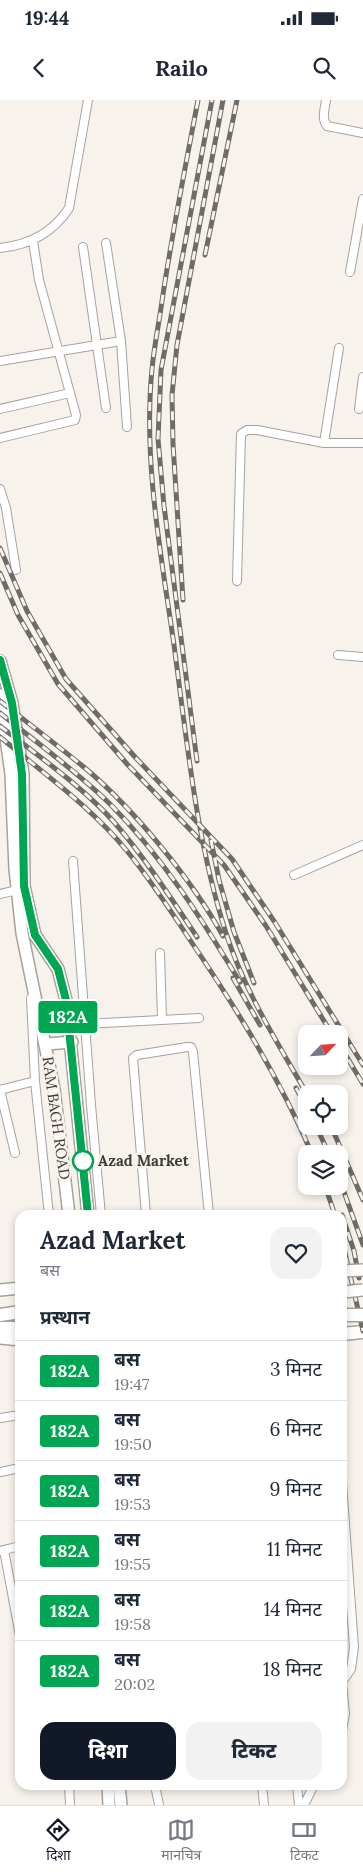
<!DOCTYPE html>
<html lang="hi">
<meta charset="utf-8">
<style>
body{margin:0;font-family:Lora,"Noto Sans Devanagari",serif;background:#f2f2f3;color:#1f2937;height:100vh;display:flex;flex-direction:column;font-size:19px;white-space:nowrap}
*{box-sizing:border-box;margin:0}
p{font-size:16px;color:#747a83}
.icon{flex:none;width:28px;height:28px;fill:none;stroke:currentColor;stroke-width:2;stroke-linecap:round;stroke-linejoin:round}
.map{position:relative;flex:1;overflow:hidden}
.sheet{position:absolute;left:15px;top:1110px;width:332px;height:580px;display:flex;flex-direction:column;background:#fff;border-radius:15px;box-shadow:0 2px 8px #0003}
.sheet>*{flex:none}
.badge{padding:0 10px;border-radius:4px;font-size:18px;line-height:32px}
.needle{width:32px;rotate:65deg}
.buttons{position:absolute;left:298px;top:925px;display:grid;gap:10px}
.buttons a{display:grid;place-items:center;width:50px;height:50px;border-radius:10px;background:#fff;box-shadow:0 2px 8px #0003;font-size:25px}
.map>.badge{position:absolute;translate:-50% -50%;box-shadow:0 0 0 2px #fff}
h2{padding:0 25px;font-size:19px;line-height:45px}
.round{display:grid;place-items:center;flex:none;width:52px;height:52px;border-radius:15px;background:#f2f2f3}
.overview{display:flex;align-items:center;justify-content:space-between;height:85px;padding:0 25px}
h1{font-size:24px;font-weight:800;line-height:38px}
.action{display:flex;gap:10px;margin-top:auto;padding:10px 25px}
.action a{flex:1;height:58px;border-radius:15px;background:#111827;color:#fff;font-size:20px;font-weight:800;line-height:58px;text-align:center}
.action a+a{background:#f2f2f3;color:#1f2937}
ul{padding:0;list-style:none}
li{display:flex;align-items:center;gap:15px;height:60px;padding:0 25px;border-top:1px solid #e0e1e3}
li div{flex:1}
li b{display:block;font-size:19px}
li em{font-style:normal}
li .badge{min-width:55px;font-weight:700;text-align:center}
.status{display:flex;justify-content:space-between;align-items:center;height:35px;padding:0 25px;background:#fff;direction:ltr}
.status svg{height:14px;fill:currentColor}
header{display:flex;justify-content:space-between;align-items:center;height:65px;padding:0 25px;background:#fff;font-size:22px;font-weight:800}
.menu{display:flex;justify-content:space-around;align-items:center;height:70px;border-top:1px solid #e0e1e3;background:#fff;font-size:14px;color:#747a83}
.menu a{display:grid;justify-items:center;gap:2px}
.menu .on{color:#111827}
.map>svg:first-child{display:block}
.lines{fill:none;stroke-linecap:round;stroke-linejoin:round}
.minor-casing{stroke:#a7a29c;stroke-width:10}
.secondary-casing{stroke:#a7a29c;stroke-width:14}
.primary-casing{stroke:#a7a29c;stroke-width:15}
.minor{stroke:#fff;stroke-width:8}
.secondary{stroke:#fff;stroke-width:11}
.primary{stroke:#fff;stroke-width:12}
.rail-casing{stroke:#6e6b68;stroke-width:5}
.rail{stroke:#f8f2ec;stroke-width:3;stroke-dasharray:9;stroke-linecap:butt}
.secondary-bridge-casing{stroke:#a7a29c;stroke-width:14;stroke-linecap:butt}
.primary-bridge-casing{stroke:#a7a29c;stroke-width:15;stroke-linecap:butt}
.secondary-bridge{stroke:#fff;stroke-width:11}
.primary-bridge{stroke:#fff;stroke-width:12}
.line-casing{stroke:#fff;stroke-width:11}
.line{stroke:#00a651;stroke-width:8}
.stop-dot{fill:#fff;stroke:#00a651;stroke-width:2.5}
.labels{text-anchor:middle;stroke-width:5;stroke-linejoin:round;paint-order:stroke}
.street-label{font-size:15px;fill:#3d3b39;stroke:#f8f2ec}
.stop-label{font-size:15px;font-weight:bold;fill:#3d3b39;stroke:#f8f2ec;text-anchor:start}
</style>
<div class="status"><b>19:44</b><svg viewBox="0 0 49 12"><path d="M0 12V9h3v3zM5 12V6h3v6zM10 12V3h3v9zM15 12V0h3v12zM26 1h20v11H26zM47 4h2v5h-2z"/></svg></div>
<header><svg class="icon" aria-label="back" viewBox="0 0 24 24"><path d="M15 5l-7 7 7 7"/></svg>Railo<svg class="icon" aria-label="search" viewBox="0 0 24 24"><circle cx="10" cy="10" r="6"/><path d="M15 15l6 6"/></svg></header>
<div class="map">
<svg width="363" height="1705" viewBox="0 0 363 1705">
<rect width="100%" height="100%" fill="#f8f2ec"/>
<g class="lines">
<g class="minor-casing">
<path id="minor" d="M 326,0 C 325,9 321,18 327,26 L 363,33
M 33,141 L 39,180 L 70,293
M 106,143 L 121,241 L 127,327
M 83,147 L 106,308
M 0,148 C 29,145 53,133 69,108 L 88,0
M 350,172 L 363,99
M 0,261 L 121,241
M 0,309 L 70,293 L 76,315 L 75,320 L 71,321 L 0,338
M 359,309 L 363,277
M 324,343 L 339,248
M 0,389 L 6,408 L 16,470
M 237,481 L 241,334 L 247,330 L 257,330 L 324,343 L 363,343
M 338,555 L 363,557
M 73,761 L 91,1005 L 101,1115
M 294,775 L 363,745
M 0,794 L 17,790
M 160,853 L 162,920
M 31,898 L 35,981 L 49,1115
M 85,924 L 199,918
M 0,990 L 15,1053
M 0,990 L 35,981
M 146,1115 L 133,958 L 137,955 L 187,947 L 191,947 L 193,952 L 209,1115
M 0,1318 L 20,1315
M 0,1372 L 20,1368
M 342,1383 L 354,1547 L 351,1569 L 342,1582
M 4,1450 L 20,1536
M 0,1451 L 20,1446
M 342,1583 L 345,1614 L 342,1630
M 69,1685 L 70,1705
M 155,1685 L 159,1705
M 262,1685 L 264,1705
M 297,1685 L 299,1705
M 304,1705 L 314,1685"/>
</g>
<g class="secondary-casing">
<path id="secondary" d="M 0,561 L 12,603 L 23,674 L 24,786 L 35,835 L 58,869 L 66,900 L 88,1115
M 0,595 L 11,674 L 15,769 L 22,833 L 54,989 L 69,1115
M 46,944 L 72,942
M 0,1190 L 20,1188
M 0,1238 L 20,1240
M 108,1685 L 109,1705
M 119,1685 L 121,1705"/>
</g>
<g class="primary-casing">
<path id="primary" d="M 0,1215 L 20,1212
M 0,1228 L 20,1228
M 342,1234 L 363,1232"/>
</g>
<use href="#minor" class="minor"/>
<use href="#secondary" class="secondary"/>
<use href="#primary" class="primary"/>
<g class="rail-casing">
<path id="rail" d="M 198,0 C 185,69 171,138 161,208 C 158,228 154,248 152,269 C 143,361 161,454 174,545 C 187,641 196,740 226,833 C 244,890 277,942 307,994
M 205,155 L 237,0
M 0,448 L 27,511 L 66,579 L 135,657 L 232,759 L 274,821 L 363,965
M 0,473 L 18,515 L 58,584 L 127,664 L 224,765 L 266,826 L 332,934
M 183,500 L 173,344 L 172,295 L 177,245 L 223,0
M 0,601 C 28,623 57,645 85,668 C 134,709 192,780 223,836
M 0,613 C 37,643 75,670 109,703 C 162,756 201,818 240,882
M 0,626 C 37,655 83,687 114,722 C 145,758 171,798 197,837
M 0,637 C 43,673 91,707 127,751 C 149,778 169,808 188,837 C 235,906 279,977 312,1054
M 197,661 L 164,406 L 158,339 L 161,270 L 212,0
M 211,740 L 219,780 L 234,832 L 254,883
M 233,878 L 260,925
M 339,944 L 363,984
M 296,988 L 306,1006
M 316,1026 L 329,1054
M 331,1026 L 363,1100
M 339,1078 L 363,1145
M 325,1086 L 335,1115
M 342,1115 L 354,1151 L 359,1178
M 342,1140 L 363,1231"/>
</g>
<use href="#rail" class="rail"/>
<g class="secondary-bridge-casing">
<path id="secondary-bridge" d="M 342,1171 L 363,1170
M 344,1192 L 363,1190"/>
</g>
<g class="primary-bridge-casing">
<path id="primary-bridge" d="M 342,1215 L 363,1215"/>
</g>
<use href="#secondary-bridge" class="secondary-bridge"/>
<use href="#primary-bridge" class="primary-bridge"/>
</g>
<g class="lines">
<g class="line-casing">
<path id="line" d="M 0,560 L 12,603 L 22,674 L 24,786 L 35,835 L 58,869 L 66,900 L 88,1115"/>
</g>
<use href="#line" class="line"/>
</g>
<circle class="stop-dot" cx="83" cy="1061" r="10"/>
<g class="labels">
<g class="street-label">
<text transform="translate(56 1018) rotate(82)" y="5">RAM BAGH ROAD</text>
</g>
<g class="stop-label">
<text x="98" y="1066">Azad Market</text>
</g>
</g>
</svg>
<div class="buttons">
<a><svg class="needle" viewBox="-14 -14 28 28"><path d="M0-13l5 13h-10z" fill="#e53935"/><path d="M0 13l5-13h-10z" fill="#747a83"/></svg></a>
<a><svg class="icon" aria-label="locate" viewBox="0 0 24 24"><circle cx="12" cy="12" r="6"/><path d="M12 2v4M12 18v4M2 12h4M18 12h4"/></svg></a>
<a><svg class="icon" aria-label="layers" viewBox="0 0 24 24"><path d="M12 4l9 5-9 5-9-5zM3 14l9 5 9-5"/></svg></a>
</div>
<b class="badge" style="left:68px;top:917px;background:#00a651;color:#fff">182A</b>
<section class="sheet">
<div class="overview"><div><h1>Azad Market</h1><p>बस</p></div><a class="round"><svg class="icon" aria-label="heart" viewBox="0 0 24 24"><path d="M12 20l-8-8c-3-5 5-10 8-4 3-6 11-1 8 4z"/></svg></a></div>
<h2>प्रस्थान</h2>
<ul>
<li><span class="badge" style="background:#00a651;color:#fff">182A</span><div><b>बस</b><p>19:47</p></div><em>3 मिनट</em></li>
<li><span class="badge" style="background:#00a651;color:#fff">182A</span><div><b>बस</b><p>19:50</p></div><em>6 मिनट</em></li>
<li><span class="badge" style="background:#00a651;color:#fff">182A</span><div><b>बस</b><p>19:53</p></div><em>9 मिनट</em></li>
<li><span class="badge" style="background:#00a651;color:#fff">182A</span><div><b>बस</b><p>19:55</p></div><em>11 मिनट</em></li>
<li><span class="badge" style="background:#00a651;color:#fff">182A</span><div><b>बस</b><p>19:58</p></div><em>14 मिनट</em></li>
<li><span class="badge" style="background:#00a651;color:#fff">182A</span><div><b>बस</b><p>20:02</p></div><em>18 मिनट</em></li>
</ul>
<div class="action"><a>दिशा</a><a>टिकट</a></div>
</section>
</div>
<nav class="menu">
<a class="on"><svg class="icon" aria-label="directions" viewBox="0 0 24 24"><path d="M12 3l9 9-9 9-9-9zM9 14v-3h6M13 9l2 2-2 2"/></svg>दिशा</a>
<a><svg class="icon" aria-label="map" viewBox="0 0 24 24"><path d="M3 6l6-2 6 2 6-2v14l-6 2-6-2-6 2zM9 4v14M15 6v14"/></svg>मानचित्र</a>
<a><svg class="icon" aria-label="tickets" viewBox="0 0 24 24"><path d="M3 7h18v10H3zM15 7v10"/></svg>टिकट</a>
</nav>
